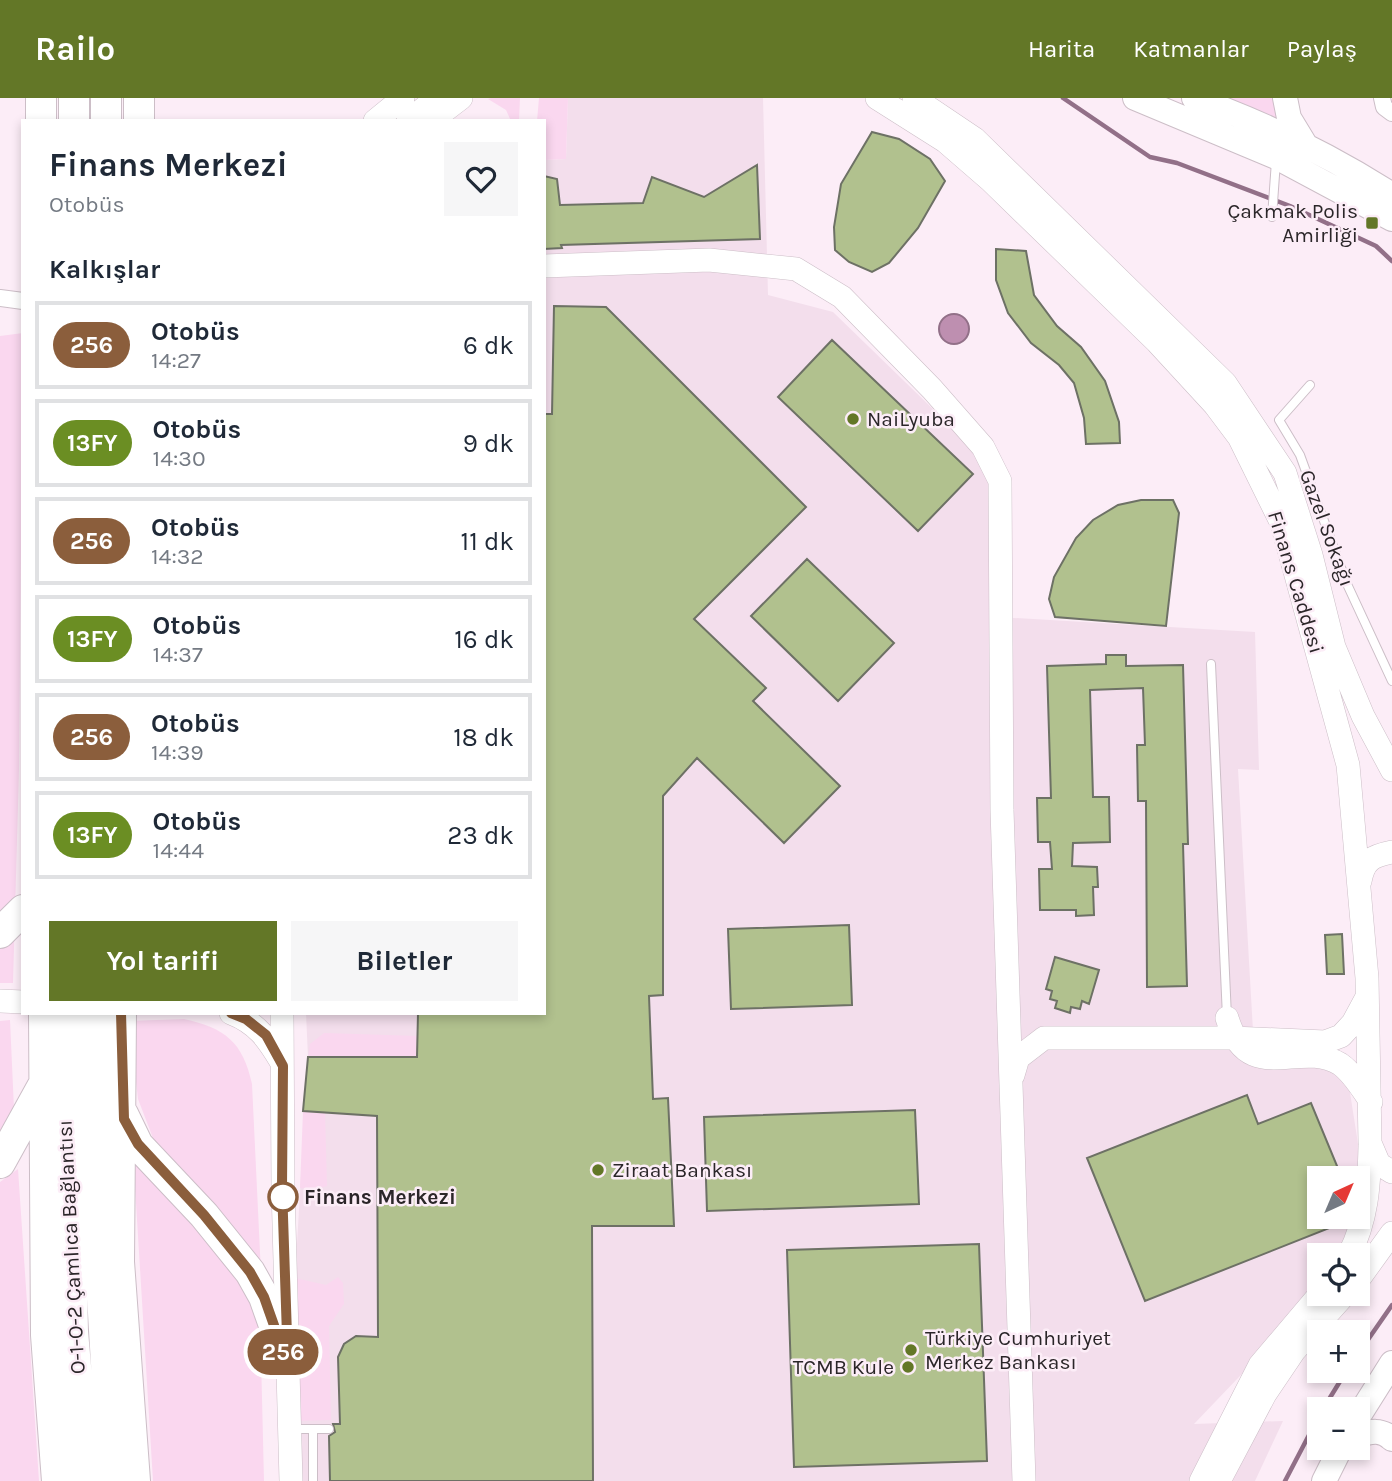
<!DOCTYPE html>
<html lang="tr">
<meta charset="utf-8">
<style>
body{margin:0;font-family:Karla,sans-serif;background:#f6f6f7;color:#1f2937;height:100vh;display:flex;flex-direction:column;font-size:26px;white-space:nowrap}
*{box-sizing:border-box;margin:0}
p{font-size:23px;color:#747a83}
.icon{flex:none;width:38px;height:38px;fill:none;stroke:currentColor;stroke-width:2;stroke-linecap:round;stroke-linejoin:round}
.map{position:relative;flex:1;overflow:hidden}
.sheet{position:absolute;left:21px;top:21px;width:525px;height:896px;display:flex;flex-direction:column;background:#fff;border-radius:0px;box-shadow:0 4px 10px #0003}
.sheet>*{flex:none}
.badge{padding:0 14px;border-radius:23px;font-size:24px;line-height:46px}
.needle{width:46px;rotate:44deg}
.buttons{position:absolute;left:1307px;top:1068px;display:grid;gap:14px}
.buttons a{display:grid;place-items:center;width:63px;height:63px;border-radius:0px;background:#fff;box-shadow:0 4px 10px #0003;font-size:35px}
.map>.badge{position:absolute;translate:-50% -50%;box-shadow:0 0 0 4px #fff}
h2{padding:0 28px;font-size:26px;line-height:63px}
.round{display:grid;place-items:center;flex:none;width:74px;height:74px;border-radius:0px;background:#f6f6f7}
.head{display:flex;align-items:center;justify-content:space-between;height:119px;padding:0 28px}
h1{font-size:33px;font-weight:700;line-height:52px}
.action{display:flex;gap:14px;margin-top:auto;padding:14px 28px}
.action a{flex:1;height:80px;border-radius:0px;background:#637727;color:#fff;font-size:28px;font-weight:700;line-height:80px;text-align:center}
.action a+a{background:#f6f6f7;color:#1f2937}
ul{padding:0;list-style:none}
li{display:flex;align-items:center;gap:21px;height:88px;margin:0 14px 10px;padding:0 14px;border:4px solid #e0e1e3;border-radius:0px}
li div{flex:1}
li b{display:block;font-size:26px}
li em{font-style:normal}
li .badge{min-width:77px;font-weight:700;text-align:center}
header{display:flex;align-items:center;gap:42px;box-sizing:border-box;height:98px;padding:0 35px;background:#637727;color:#fff}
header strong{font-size:33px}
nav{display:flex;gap:38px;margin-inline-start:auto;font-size:24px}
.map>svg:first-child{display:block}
.built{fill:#f3deec;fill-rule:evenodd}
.green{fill:#fad7ef}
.water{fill:#be8fb0;stroke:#927088;stroke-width:2}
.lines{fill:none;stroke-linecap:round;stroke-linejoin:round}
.stream{stroke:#927088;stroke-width:4.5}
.building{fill:#b1c18e;stroke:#6d7165;stroke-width:2}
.lane-casing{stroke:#ccbec7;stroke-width:10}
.street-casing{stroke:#ccbec7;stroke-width:18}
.secondary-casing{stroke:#ccbec7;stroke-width:24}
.primary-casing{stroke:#ccbec7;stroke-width:26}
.highway-casing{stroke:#ccbec7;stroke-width:32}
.lane{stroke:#fff;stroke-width:8}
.street{stroke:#fff;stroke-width:16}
.secondary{stroke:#fff;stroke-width:23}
.primary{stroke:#fff;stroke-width:24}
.highway{stroke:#fff;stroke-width:30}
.line-casing{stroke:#fff;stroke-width:16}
.line{stroke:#8b5e3c;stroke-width:10}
.poi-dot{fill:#637727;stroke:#fcedf7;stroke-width:2.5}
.stop-dot{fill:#fff;stroke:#8b5e3c;stroke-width:3.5}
.labels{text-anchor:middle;stroke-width:5;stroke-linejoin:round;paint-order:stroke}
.poi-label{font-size:21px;fill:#2b2629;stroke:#fcedf7;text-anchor:start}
.street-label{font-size:21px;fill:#2b2629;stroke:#fcedf7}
.stop-label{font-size:21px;font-weight:bold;fill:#2b2629;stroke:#fcedf7;text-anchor:start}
</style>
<header>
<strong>Railo</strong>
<nav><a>Harita</a><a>Katmanlar</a><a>Paylaş</a></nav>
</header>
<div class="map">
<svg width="1392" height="1383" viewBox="0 0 1392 1383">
<rect width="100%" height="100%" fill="#fcedf7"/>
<path class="built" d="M 568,0 L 763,0 L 768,197 L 833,214 L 971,348 L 991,378 L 997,519 L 1255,534 L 1259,672 L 1238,671 L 1255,968 L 1346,969 L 1366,1097 L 1343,1157 L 1320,1157 L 1319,1190 L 1303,1212 L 1194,1326 L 1283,1323 L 1255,1383 L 300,1383 L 295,1180 L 308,959 L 306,915 L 544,915 L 544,62 L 566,61 ZM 1320,1080 L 1358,1080 L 1358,1118 L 1320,1118 Z"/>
<path class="green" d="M 491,0 L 520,0 L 519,23 L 511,23 L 506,12 L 488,1 Z
M 539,0 L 568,0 L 566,61 L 544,62 L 544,23 L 537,23 Z
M 1225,0 L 1272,0 L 1277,20 Z
M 23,235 L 19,671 L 13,885 L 0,885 L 0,238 Z
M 184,921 C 225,930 243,944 252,986 L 261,1175 L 156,1048 L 138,1001 L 129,923 Z
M 10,922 L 14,1011 L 0,1040 L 0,923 Z
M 324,935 L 418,938 L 417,959 L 308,959 L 310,946 Z
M 303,1013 L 325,1014 L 327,1088 L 314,1092 L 300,1090 Z
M 133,1056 L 248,1189 L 260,1217 L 264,1383 L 153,1383 Z
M 18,1071 L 39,1383 L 0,1383 L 0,1084 Z
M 338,1179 L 343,1185 L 344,1206 L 329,1228 L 331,1322 L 298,1323 L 295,1180 L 326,1187 Z"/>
<path class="water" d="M939 231a15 15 0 1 1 30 0a15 15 0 1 1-30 0Z"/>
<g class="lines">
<path class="stream" d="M 1063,0 L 1150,59 L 1177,65 L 1290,108 L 1376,148 L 1392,163
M 1358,1256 L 1392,1207
M 1323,1311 L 1347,1272
M 1285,1383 L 1320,1316"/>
</g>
<path class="building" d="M 872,34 L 899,41 L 930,61 L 945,83 L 918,130 L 889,165 L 872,174 L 849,164 L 835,152 L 834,129 L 841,86 Z
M 757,67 L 760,141 L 561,147 L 562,150 L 544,151 L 544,78 L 557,81 L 560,107 L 643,105 L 652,79 L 704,99 Z
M 996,151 L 1026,153 L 1034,197 L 1057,228 L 1081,249 L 1105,283 L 1119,324 L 1120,345 L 1086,346 L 1084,320 L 1074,285 L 1059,267 L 1031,245 L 1008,215 L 996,182 Z
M 554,208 L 606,209 L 806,409 L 694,521 L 766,590 L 753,603 L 840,688 L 784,745 L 697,660 L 663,698 L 663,897 L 649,898 L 653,1001 L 668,1000 L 674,1128 L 592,1128 L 593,1383 L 330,1383 L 329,1338 L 335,1334 L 333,1326 L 340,1326 L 338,1259 L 344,1246 L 356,1238 L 378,1239 L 377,1018 L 303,1013 L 308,959 L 417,959 L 418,915 L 544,915 L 544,316 L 552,316 Z
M 832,242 L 973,376 L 918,433 L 778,299 Z
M 1141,402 L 1173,402 L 1179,415 L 1166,528 L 1055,519 L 1049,501 L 1054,479 L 1076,440 L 1093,422 L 1118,407 Z
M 807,461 L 894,545 L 838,603 L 751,518 Z
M 1106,557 L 1126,557 L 1126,568 L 1183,567 L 1188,746 L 1183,746 L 1187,888 L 1147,889 L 1146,703 L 1138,703 L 1137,647 L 1145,647 L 1143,590 L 1090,592 L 1093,699 L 1109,699 L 1110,744 L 1073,745 L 1072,768 L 1097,769 L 1098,789 L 1093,789 L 1094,817 L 1076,818 L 1076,812 L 1040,812 L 1039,771 L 1052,771 L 1050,744 L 1038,744 L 1037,700 L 1051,700 L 1047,568 L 1106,566 Z
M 849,827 L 852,907 L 731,911 L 728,831 Z
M 1342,836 L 1344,876 L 1327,876 L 1325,837 Z
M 1055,859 L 1099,872 L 1089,906 L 1082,903 L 1080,911 L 1071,909 L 1070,915 L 1055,910 L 1057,903 L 1050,901 L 1052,893 L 1046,891 Z
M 1247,997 L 1258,1026 L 1311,1005 L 1342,1080 L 1320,1080 L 1320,1118 L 1349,1118 L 1347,1123 L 1145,1203 L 1087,1060 Z
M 915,1012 L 919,1106 L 707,1113 L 704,1019 Z
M 979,1146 L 987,1363 L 794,1369 L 787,1152 Z"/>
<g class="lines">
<g class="lane-casing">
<path id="lane" d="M 1272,119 L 1276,63
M 1310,287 L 1279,322 L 1300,357 L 1347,486 L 1392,583
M 1211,566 L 1227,919
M 290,1331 L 329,1331
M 313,1383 L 313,1331"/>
</g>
<g class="street-casing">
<path id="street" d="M 1382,0 L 1384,9 L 1392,15
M 0,200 L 23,203"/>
</g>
<g class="secondary-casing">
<path id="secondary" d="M 877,0 L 945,43 L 990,82 L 1157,244 L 1215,307 L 1239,339 L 1282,426 L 1348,667 L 1367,880 L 1370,1045 L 1379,1066 L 1392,1074
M 914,0 L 975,41 L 1225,285 L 1285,375 L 1311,457 L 1334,549 L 1363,618 L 1392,672
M 375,23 L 403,0
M 408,23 L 437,0
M 431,23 L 461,0
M 544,168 L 709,162 L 796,171 L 842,199 L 932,291 L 983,349 L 1000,383 L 1002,712 L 1024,1383
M 1360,783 C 1364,762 1372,758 1392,754
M 0,903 L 23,904
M 231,915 C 257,925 268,941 282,965
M 282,915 L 283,1089 L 291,1383
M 1227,920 C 1248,990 1299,941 1340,966 C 1353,975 1362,991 1371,1004
M 1013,977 L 1018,960 L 1044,940 L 1233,940 L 1325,944 L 1341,938 L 1353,925 L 1367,899
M 1349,1157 C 1367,1122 1369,1088 1370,1049
M 1358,1182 L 1392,1135
M 1201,1383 L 1260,1267 L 1321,1195
M 1219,1383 L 1265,1296 L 1294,1253 L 1346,1195"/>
</g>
<g class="primary-casing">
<path id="primary" d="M 1135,0 L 1276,59 L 1392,121
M 1194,0 C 1263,25 1330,57 1392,97
M 1285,0 L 1289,20 L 1306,48
M 1358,1319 L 1392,1265
M 1358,1338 C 1371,1333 1381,1331 1392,1341
M 1324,1383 L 1341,1349"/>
</g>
<g class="highway-casing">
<path id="highway" d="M 41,23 L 41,0
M 74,23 L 74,0
M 106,23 L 106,0
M 139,23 L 139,0
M 0,835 L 23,812
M 44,915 L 46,1237 L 57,1383
M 65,915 L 73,1234 L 86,1383
M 94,915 L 99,1147 L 113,1383
M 121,915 L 119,1164 L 135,1383
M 123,1016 L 138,1047 L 204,1117 L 250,1174 L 264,1199 L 288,1267
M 0,1065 L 42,989"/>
</g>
<use href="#lane" class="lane"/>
<use href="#street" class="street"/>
<use href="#secondary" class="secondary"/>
<use href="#primary" class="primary"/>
<use href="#highway" class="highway"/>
</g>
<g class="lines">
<g class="line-casing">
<path id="line" d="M 121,915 L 124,1021 L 138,1046 L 204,1117 L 250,1174 L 264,1199 L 288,1267 L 282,1089 L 283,968 L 266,937 L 246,921 L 231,915"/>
</g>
<use href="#line" class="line"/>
</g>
<g class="poi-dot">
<rect x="1365" y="118" width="14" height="14" rx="3.5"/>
<circle cx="853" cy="321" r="7"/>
<circle cx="598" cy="1072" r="7"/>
<circle cx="911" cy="1252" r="7"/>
<circle cx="908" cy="1269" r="7"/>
</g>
<circle class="stop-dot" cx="283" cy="1099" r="14"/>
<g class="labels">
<g class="poi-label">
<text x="1358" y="120" text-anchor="end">Çakmak Polis<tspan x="1358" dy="24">Amirliği</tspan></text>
<text x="867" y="328">NaiLyuba</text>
<text x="612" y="1079">Ziraat Bankası</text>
<text x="925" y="1247">Türkiye Cumhuriyet<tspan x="925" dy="24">Merkez Bankası</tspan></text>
<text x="894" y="1276" text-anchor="end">TCMB Kule</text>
</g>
<g class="street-label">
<text transform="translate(1327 430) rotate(70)" y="7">Gazel Sokağı</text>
<text transform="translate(1296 484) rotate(73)" y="7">Finans Caddesi</text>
<text transform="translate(71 1149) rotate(-93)" y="7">O-1-O-2 Çamlıca Bağlantısı</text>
</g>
<g class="stop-label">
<text x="304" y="1106">Finans Merkezi</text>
</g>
</g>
</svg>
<div class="buttons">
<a><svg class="needle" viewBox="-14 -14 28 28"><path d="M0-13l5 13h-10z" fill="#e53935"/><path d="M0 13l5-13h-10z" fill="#747a83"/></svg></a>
<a><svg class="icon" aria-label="locate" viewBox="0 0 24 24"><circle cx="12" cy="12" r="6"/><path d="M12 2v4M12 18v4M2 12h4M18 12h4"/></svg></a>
<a>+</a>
<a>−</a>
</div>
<b class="badge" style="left:283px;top:1254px;background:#8b5e3c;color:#fff">256</b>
<section class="sheet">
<div class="head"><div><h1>Finans Merkezi</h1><p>Otobüs</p></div><a class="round"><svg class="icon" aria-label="heart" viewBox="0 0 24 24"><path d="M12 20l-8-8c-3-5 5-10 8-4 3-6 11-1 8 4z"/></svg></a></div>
<h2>Kalkışlar</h2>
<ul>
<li><span class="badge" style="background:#8b5e3c;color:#fff">256</span><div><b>Otobüs</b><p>14:27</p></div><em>6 dk</em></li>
<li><span class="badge" style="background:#6b8e23;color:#fff">13FY</span><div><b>Otobüs</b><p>14:30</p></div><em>9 dk</em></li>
<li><span class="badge" style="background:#8b5e3c;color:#fff">256</span><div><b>Otobüs</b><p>14:32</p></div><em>11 dk</em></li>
<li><span class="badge" style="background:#6b8e23;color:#fff">13FY</span><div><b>Otobüs</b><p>14:37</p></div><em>16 dk</em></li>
<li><span class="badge" style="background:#8b5e3c;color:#fff">256</span><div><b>Otobüs</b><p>14:39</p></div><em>18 dk</em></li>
<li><span class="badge" style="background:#6b8e23;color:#fff">13FY</span><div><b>Otobüs</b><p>14:44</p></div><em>23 dk</em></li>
</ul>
<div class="action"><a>Yol tarifi</a><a>Biletler</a></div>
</section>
</div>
